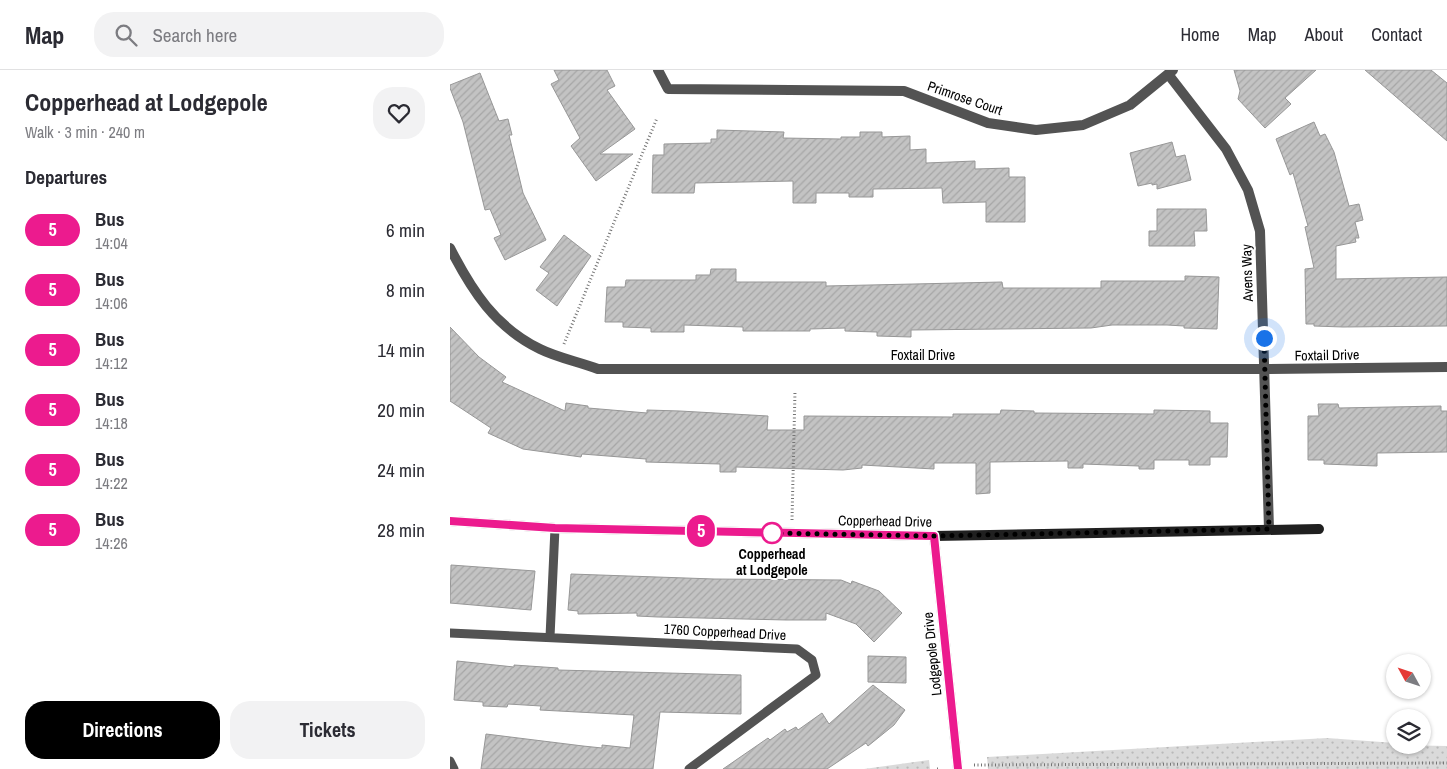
<!DOCTYPE html>
<meta charset="utf-8">
<style>
body{margin:0;font-family:"Archivo Narrow",sans-serif;background:#f2f2f3;color:#2b2b33;height:100vh;display:flex;flex-direction:column;font-size:19px;white-space:nowrap}
*{box-sizing:border-box;margin:0}
p{font-size:16px;color:#7c7c81}
.icon{flex:none;width:28px;height:28px;fill:none;stroke:currentColor;stroke-width:2;stroke-linecap:round;stroke-linejoin:round}
.map{position:relative;flex:1;overflow:hidden}
.panel{display:flex;flex-direction:column;background:#fff;width:450px}
.panel>*{flex:none}
.badge{padding:0 10px;border-radius:16px;font-size:18px;line-height:32px}
.needle{width:32px;rotate:310deg}
.tools{position:absolute;left:936px;top:584px;display:grid;gap:10px}
.tools a{display:grid;place-items:center;width:45px;height:45px;border-radius:50%;background:#fff;box-shadow:0 1px 4px #0004;font-size:25px}
.you{position:absolute;width:25px;height:25px;margin:-12px;border:4px solid #fff;border-radius:50%;background:#1a73e8;box-shadow:0 0 0 8px #1a73e833}
.map>.badge{position:absolute;translate:-50% -50%;box-shadow:0 0 0 2px #fff}
h2{padding:0 25px;font-size:19px;line-height:45px}
.round{display:grid;place-items:center;flex:none;width:52px;height:52px;border-radius:20px;background:#f2f2f3}
.summary{display:flex;align-items:center;justify-content:space-between;height:85px;padding:0 25px}
h1{font-size:24px;font-weight:700;line-height:38px}
.cta{display:flex;gap:10px;margin-top:auto;padding:10px 25px}
.cta a{flex:1;height:58px;border-radius:20px;background:#000;color:#fff;font-size:20px;font-weight:700;line-height:58px;text-align:center}
.cta a+a{background:#f2f2f3;color:#2b2b33}
ul{padding:0;list-style:none}
li{display:flex;align-items:center;gap:15px;height:60px;padding:0 25px}
li div{flex:1}
li b{display:block;font-size:19px}
li em{font-style:normal}
li .badge{min-width:55px;font-weight:700;text-align:center}
header{display:flex;align-items:center;gap:30px;box-sizing:border-box;height:70px;padding:0 25px;background:#fff;border-bottom:1px solid #e1e1e2}
header strong{font-size:24px}
nav{display:flex;gap:28px;margin-inline-start:auto;font-size:18px}
.search{width:350px;height:45px;background:#f2f2f3;display:flex;align-items:center;gap:12px;box-sizing:border-box;padding:0 18px;border-radius:20px;color:#7c7c81;font-size:19px}
main{display:flex;flex:1;min-height:0}
.map>svg:first-child{display:block}
.park{fill:url(#park-dots)}
.building{fill:url(#building-hatch);stroke:#979797}
.lines{fill:none;stroke-linecap:round;stroke-linejoin:round}
.path{stroke:#757575;stroke-width:3;stroke-dasharray:1 2.5;stroke-linecap:butt}
.lane{stroke:#535353;stroke-width:9}
.street{stroke:#535353;stroke-width:10}
.secondary{stroke:#202020;stroke-width:10}
.line-casing{stroke:#fff;stroke-width:11}
.line{stroke:#ec1b8e;stroke-width:8}
.walk{stroke:#000;stroke-width:5;stroke-dasharray:0 9}
.stop-dot{fill:#fff;stroke:#ec1b8e;stroke-width:2.5}
.labels{text-anchor:middle;stroke-width:4;stroke-linejoin:round;paint-order:stroke}
.street-label{font-size:14px;fill:#000;stroke:#fff}
.stop-label{font-size:14px;font-weight:bold;fill:#000;stroke:#fff}
</style>
<header>
<strong>Map</strong>
<div class="search"><svg class="icon" aria-label="search" viewBox="0 0 24 24"><circle cx="10" cy="10" r="6"/><path d="M15 15l6 6"/></svg>Search here</div>
<nav><a>Home</a><a>Map</a><a>About</a><a>Contact</a></nav>
</header>
<main>
<section class="panel">
<div class="summary"><div><h1>Copperhead at Lodgepole</h1><p>Walk · 3 min · 240 m</p></div><a class="round"><svg class="icon" aria-label="heart" viewBox="0 0 24 24"><path d="M12 20l-8-8c-3-5 5-10 8-4 3-6 11-1 8 4z"/></svg></a></div>
<h2>Departures</h2>
<ul>
<li><span class="badge" style="background:#ec1b8e;color:#fff">5</span><div><b>Bus</b><p>14:04</p></div><em>6 min</em></li>
<li><span class="badge" style="background:#ec1b8e;color:#fff">5</span><div><b>Bus</b><p>14:06</p></div><em>8 min</em></li>
<li><span class="badge" style="background:#ec1b8e;color:#fff">5</span><div><b>Bus</b><p>14:12</p></div><em>14 min</em></li>
<li><span class="badge" style="background:#ec1b8e;color:#fff">5</span><div><b>Bus</b><p>14:18</p></div><em>20 min</em></li>
<li><span class="badge" style="background:#ec1b8e;color:#fff">5</span><div><b>Bus</b><p>14:22</p></div><em>24 min</em></li>
<li><span class="badge" style="background:#ec1b8e;color:#fff">5</span><div><b>Bus</b><p>14:26</p></div><em>28 min</em></li>
</ul>
<div class="cta"><a>Directions</a><a>Tickets</a></div>
</section>
<div class="map">
<svg width="997" height="699" viewBox="0 0 997 699">
<defs>
<pattern id="park-dots" width="8" height="8" patternUnits="userSpaceOnUse" patternTransform="scale(1.25)"><rect width="8" height="8" fill="#dadada"/><path d="M2 2h.1M6 6h.1" fill="none" stroke="#b9b9b9" stroke-width="1.8" stroke-linecap="round"/></pattern>
<pattern id="building-hatch" width="6" height="6" patternUnits="userSpaceOnUse" patternTransform="scale(1.25)"><rect width="6" height="6" fill="#c3c3c3"/><path d="M-1 1l2-2M0 6l6-6M5 7l2-2" fill="none" stroke="#a6a6a6"/></pattern>
</defs>
<rect width="100%" height="100%" fill="#fff"/>
<path class="park" d="M 877,668 L 945,673 L 945,675 L 997,676 L 997,699 L 538,699 L 537,687 Z
M 479,690 L 480,699 L 414,699 Z"/>
<path class="building" d="M 104,0 L 157,0 L 165,16 L 157,20 L 185,59 L 150,84 L 183,84 L 146,111 L 121,76 L 130,68 L 101,14 L 109,10 Z
M 784,0 L 866,0 L 835,28 L 841,34 L 815,58 L 788,29 L 790,21 Z
M 915,0 L 981,0 L 997,13 L 997,71 Z
M 30,3 L 49,51 L 58,49 L 62,65 L 59,65 L 73,123 L 96,170 L 55,190 L 44,168 L 51,165 L 40,139 L 35,140 L 13,52 L 0,18 L 0,15 Z
M 864,52 L 870,66 L 875,64 L 884,82 L 899,136 L 909,134 L 913,150 L 905,152 L 909,168 L 905,168 L 906,172 L 886,176 L 886,209 L 997,207 L 997,256 L 893,257 L 864,256 L 864,254 L 856,254 L 855,199 L 864,198 L 855,157 L 858,156 L 843,103 L 840,105 L 826,69 Z
M 267,60 L 334,62 L 333,68 L 391,69 L 391,67 L 410,67 L 410,62 L 432,62 L 432,67 L 460,66 L 460,80 L 476,79 L 476,93 L 525,91 L 525,99 L 559,98 L 559,107 L 575,107 L 575,152 L 536,152 L 536,132 L 493,133 L 492,118 L 423,119 L 423,127 L 399,127 L 399,123 L 366,123 L 366,133 L 343,133 L 343,111 L 245,113 L 244,123 L 202,123 L 203,85 L 214,85 L 214,74 L 261,73 L 261,69 L 267,69 Z
M 722,72 L 726,87 L 735,85 L 741,110 L 707,119 L 707,114 L 702,115 L 702,113 L 688,116 L 680,83 Z
M 707,139 L 756,139 L 757,161 L 744,161 L 745,176 L 699,176 L 699,161 L 707,161 Z
M 114,165 L 141,186 L 107,236 L 86,220 L 99,203 L 90,197 Z
M 261,199 L 286,199 L 286,212 L 376,212 L 376,216 L 552,212 L 553,218 L 651,218 L 651,211 L 735,211 L 735,206 L 769,207 L 767,259 L 734,258 L 734,256 L 717,255 L 662,255 L 641,258 L 461,260 L 461,267 L 427,266 L 427,262 L 395,261 L 395,258 L 360,259 L 360,261 L 293,261 L 293,257 L 234,255 L 234,262 L 201,262 L 201,258 L 173,257 L 173,252 L 155,252 L 157,217 L 175,217 L 176,210 L 246,210 L 246,205 L 260,205 Z
M 0,257 L 29,287 L 56,307 L 52,312 L 115,341 L 116,333 L 138,336 L 138,338 L 197,343 L 197,340 L 230,341 L 318,346 L 317,360 L 354,360 L 354,346 L 503,347 L 503,344 L 550,344 L 551,340 L 584,341 L 584,343 L 704,344 L 704,340 L 760,341 L 760,353 L 778,353 L 777,387 L 760,387 L 760,395 L 739,395 L 739,390 L 704,390 L 704,399 L 689,399 L 689,396 L 633,394 L 633,398 L 618,398 L 618,391 L 540,392 L 540,423 L 526,424 L 526,393 L 484,393 L 484,399 L 412,395 L 412,398 L 393,400 L 286,397 L 286,402 L 270,402 L 270,394 L 196,392 L 196,389 L 132,384 L 131,387 L 73,379 L 38,363 L 41,358 L 0,331 Z
M 868,334 L 888,334 L 889,338 L 991,336 L 991,341 L 997,341 L 997,382 L 927,383 L 927,396 L 874,394 L 874,390 L 858,390 L 858,346 L 869,346 Z
M 1,495 L 85,501 L 81,540 L 0,533 Z
M 121,504 L 264,509 L 391,510 L 401,514 L 402,511 L 429,521 L 452,543 L 424,572 L 406,554 L 376,543 L 376,550 L 336,550 L 208,547 L 187,546 L 187,543 L 128,544 L 128,541 L 118,540 Z
M 418,586 L 456,587 L 456,613 L 418,612 Z
M 7,591 L 64,597 L 64,595 L 108,598 L 108,600 L 291,605 L 291,644 L 210,642 L 203,699 L 31,699 L 36,664 L 133,676 L 152,678 L 152,675 L 180,678 L 184,645 L 90,640 L 91,636 L 58,634 L 57,637 L 33,636 L 33,632 L 4,630 Z
M 423,615 L 455,640 L 444,655 L 418,676 L 416,673 L 377,699 L 273,699 L 318,668 L 320,670 L 335,659 L 337,662 L 346,657 L 348,660 L 372,643 L 379,654 Z"/>
<g class="lines">
<path class="path" d="M 114,274 L 207,48
M 342,450 L 345,321
M 524,695 L 997,693
M 487,699 L 488,699"/>
<path class="lane" d="M 0,563 L 347,579 L 362,590 L 366,605 L 239,699
M 100,567 L 105,458
M 0,691 L 4,699"/>
<path class="street" d="M 208,0 L 218,19 L 454,21 L 538,53 L 586,60 L 633,55 L 680,35 L 723,0
M 718,4 L 776,79 L 798,120 L 810,161 L 819,459
M 0,178 C 22,221 45,257 90,279 C 108,288 130,292 148,299 L 814,299 L 997,297
M 484,466 L 508,699"/>
<path class="secondary" d="M 0,451 L 105,458 L 484,466 L 869,459"/>
</g>
<g class="lines">
<g class="line-casing">
<path id="line" d="M 0,451 L 105,458 L 484,466 L 508,699"/>
</g>
<use href="#line" class="line"/>
<path class="walk" d="M 322,463 L 484,466 L 819,459 L 814,268"/>
</g>
<circle class="stop-dot" cx="322" cy="463" r="10"/>
<g class="labels">
<g class="street-label">
<text transform="translate(515 28) rotate(19)" y="5">Primrose Court</text>
<text transform="translate(797 203) rotate(-92)" y="5">Avens Way</text>
<text x="473" y="290">Foxtail Drive</text>
<text transform="translate(877 285) rotate(-1)" y="5">Foxtail Drive</text>
<text transform="translate(435 451) rotate(1)" y="5">Copperhead Drive</text>
<text transform="translate(275 562) rotate(3)" y="5">1760 Copperhead Drive</text>
<text transform="translate(482 584) rotate(-96)" y="5">Lodgepole Drive</text>
</g>
<g class="stop-label">
<text x="322" y="489">Copperhead<tspan x="322" dy="16">at Lodgepole</tspan></text>
</g>
</g>
</svg>
<div class="tools">
<a><svg class="needle" viewBox="-14 -14 28 28"><path d="M0-13l5 13h-10z" fill="#e53935"/><path d="M0 13l5-13h-10z" fill="#7c7c81"/></svg></a>
<a><svg class="icon" aria-label="layers" viewBox="0 0 24 24"><path d="M12 4l9 5-9 5-9-5zM3 14l9 5 9-5"/></svg></a>
</div>
<div class="you" style="left:814px;top:268px"></div>
<b class="badge" style="left:251px;top:461px;background:#ec1b8e;color:#fff">5</b>
</div>
</main>
